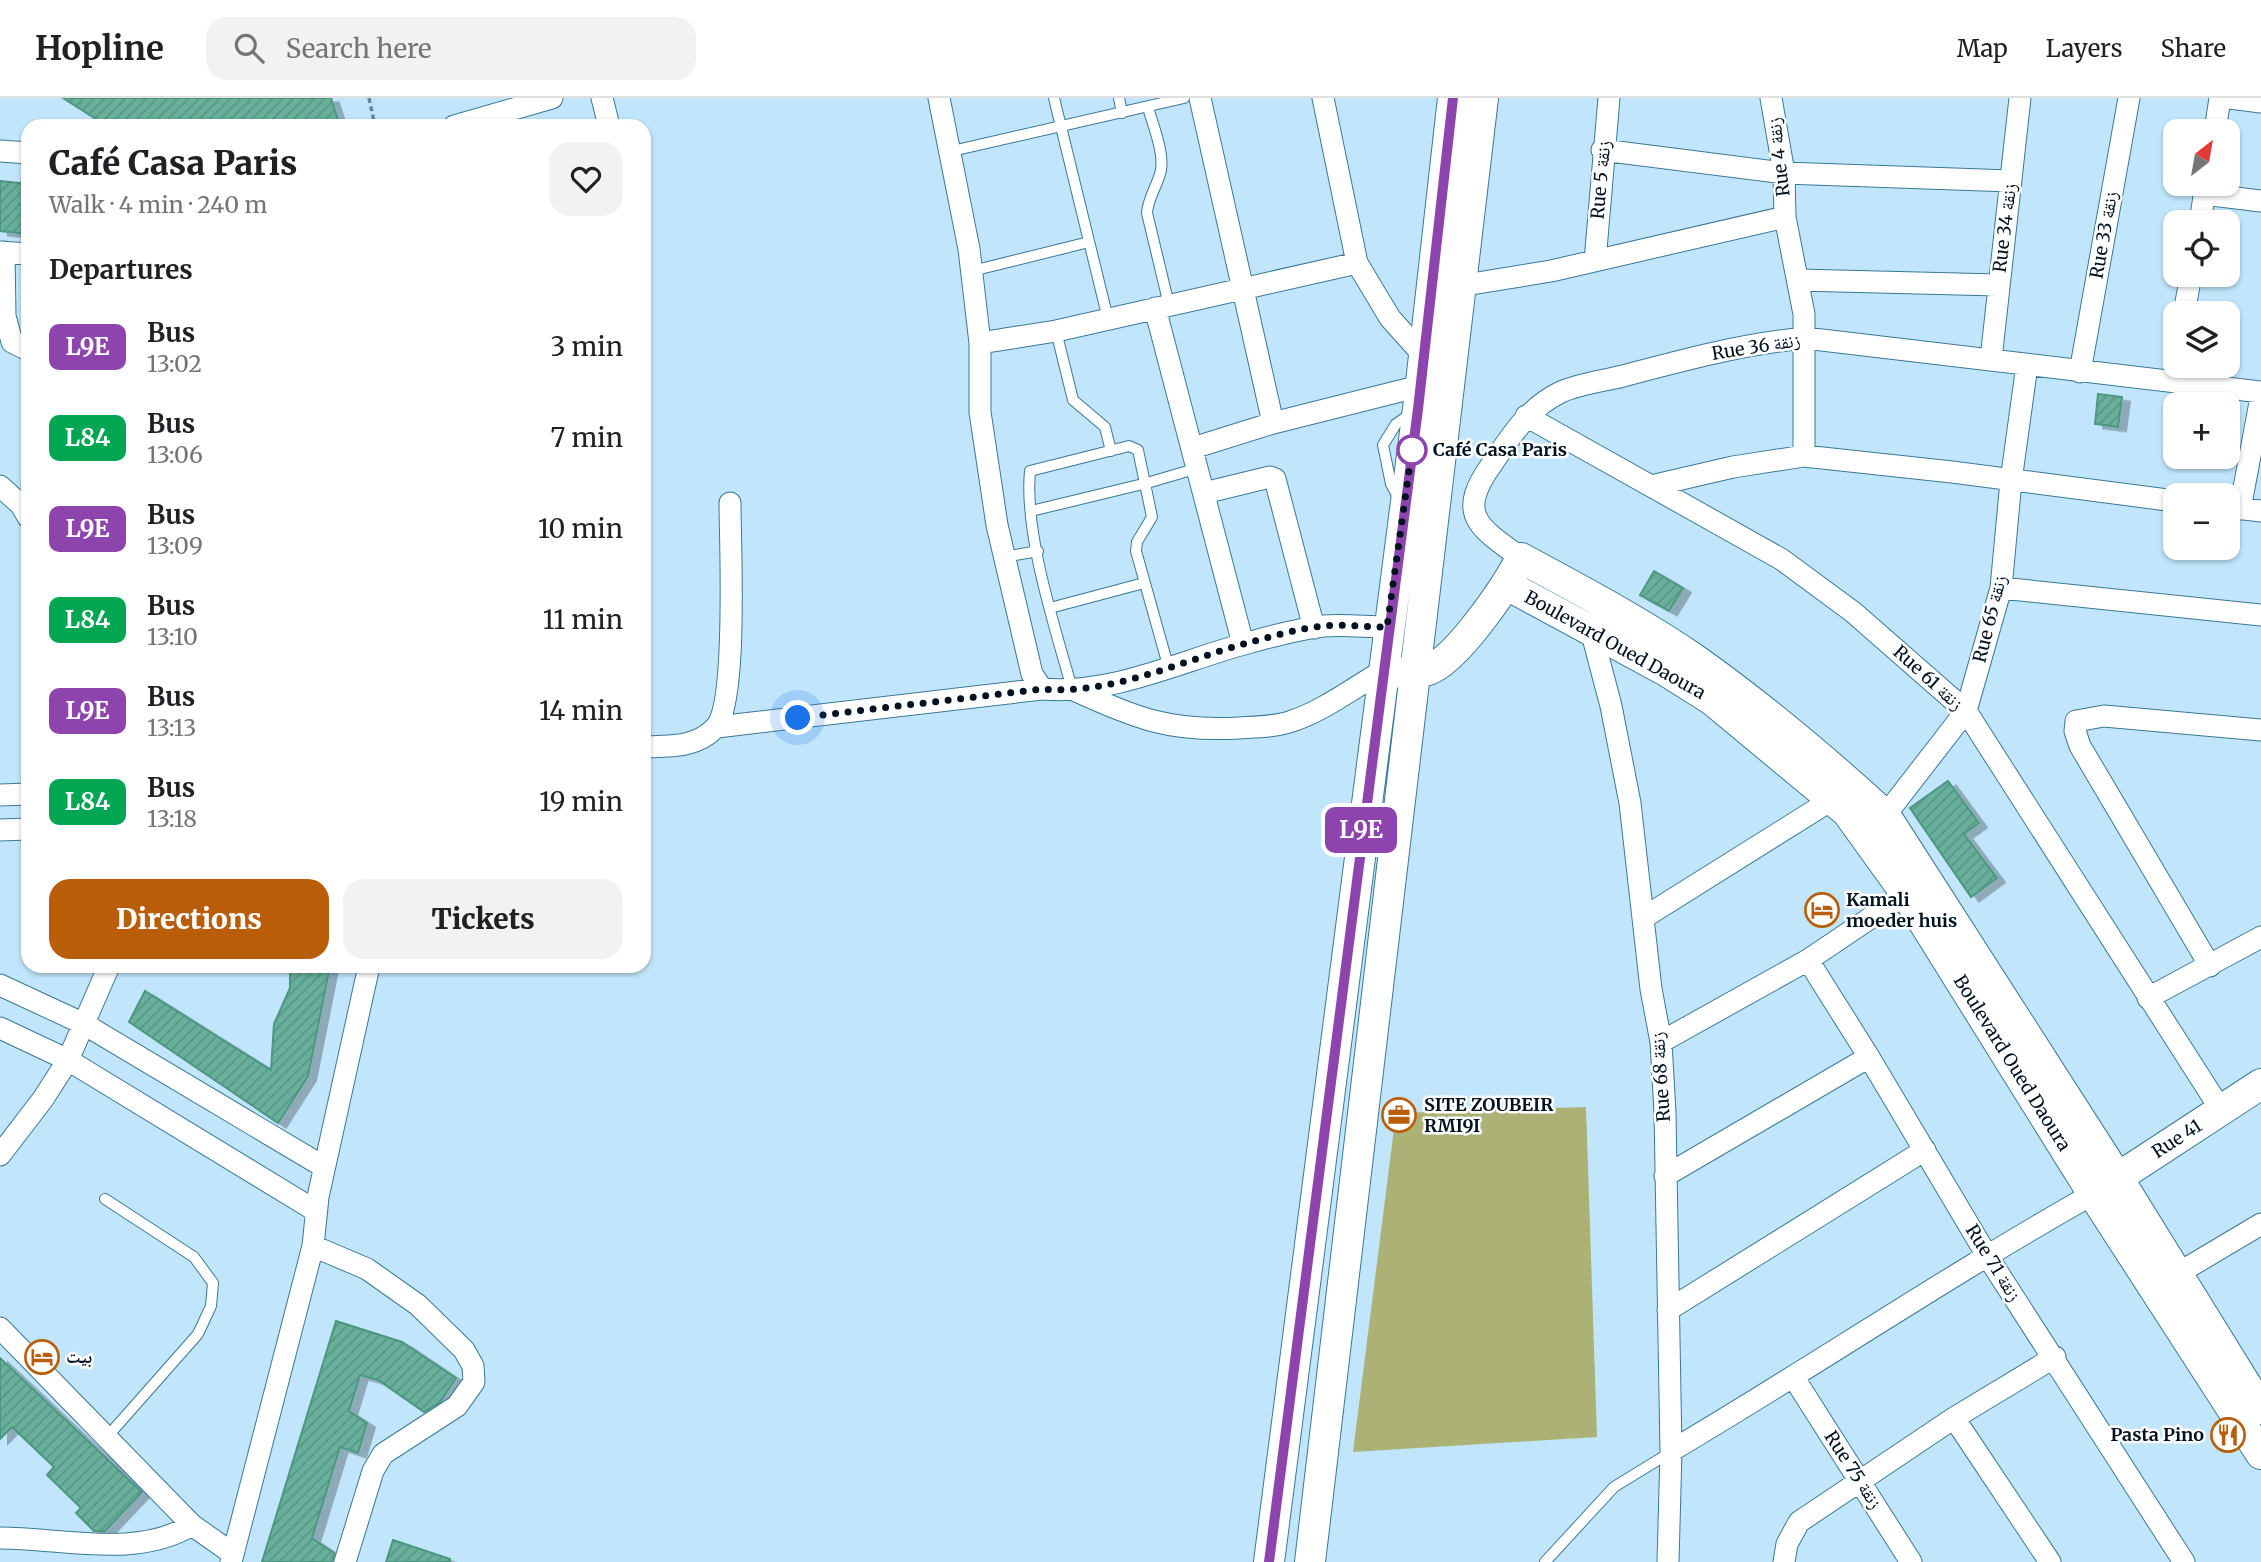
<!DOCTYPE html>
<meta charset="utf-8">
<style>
body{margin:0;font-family:Merriweather,"Noto Naskh Arabic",serif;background:#f2f2f2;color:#202124;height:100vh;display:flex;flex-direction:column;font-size:26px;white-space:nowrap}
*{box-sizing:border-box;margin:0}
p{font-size:23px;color:#757577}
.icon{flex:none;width:38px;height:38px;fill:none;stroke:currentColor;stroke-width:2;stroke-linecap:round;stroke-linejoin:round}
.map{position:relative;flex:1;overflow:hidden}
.side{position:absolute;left:21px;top:21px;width:630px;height:854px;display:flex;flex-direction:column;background:#fff;border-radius:21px;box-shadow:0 2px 5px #0004}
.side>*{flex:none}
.badge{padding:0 14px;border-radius:10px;font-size:24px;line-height:46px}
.needle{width:46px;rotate:31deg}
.tools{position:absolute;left:2163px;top:21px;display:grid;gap:14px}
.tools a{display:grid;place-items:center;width:77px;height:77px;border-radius:14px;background:#fff;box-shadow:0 2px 5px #0004;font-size:35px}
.you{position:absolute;width:35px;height:35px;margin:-18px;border:5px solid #fff;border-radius:50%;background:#1a73e8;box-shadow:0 0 0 10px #1a73e833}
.map>.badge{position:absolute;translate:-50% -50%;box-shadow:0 0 0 4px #fff}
h2{padding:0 28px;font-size:26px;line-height:63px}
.round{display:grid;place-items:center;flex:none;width:74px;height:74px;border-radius:21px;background:#f2f2f2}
.head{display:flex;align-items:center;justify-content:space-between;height:119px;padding:0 28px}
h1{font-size:33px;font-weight:800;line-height:52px}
.cta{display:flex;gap:14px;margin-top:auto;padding:14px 28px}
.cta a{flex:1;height:80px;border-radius:21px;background:#b95d09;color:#fff;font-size:28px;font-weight:800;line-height:80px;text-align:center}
.cta a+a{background:#f2f2f2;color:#202124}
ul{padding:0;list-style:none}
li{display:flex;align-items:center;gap:21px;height:91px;padding:0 28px}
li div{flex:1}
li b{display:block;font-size:26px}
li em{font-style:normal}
li .badge{min-width:77px;font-weight:700;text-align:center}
header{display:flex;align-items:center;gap:42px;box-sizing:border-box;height:98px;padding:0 35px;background:#fff;border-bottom:2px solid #e0e0e0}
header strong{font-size:33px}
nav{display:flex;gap:38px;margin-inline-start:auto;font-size:24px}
.search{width:490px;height:63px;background:#f2f2f2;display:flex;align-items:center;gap:18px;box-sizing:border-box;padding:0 24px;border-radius:21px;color:#757577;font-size:26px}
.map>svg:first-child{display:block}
.green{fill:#acb276}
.building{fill:url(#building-hatch);stroke:#4d9681;stroke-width:2;filter:url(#shadow)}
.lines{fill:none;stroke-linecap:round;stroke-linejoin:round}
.lane-casing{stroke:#3a7897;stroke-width:12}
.street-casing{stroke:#3a7897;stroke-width:23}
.secondary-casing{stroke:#3a7897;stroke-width:32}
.path{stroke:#688495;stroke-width:3.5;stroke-dasharray:5 3.5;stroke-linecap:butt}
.lane{stroke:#fff;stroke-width:10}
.street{stroke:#fff;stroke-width:21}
.secondary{stroke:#fff;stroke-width:30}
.line-casing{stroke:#fff;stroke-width:16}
.line{stroke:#8e44ad;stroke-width:10}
.walk{stroke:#00121f;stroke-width:7;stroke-dasharray:0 12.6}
.stop-dot{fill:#fff;stroke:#8e44ad;stroke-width:3.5}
.labels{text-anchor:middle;stroke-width:5;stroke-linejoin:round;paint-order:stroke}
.street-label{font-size:18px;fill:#00121f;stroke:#fff}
.stop-label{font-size:18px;font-weight:bold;fill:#00121f;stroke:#fff;text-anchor:start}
.poi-label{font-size:18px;font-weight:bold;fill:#00121f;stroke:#fff;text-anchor:start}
</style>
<header>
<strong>Hopline</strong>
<div class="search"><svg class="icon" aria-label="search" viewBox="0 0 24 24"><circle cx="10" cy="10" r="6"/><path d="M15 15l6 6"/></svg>Search here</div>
<nav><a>Map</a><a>Layers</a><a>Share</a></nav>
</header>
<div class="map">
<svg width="2261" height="1464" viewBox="0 0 2261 1464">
<defs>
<pattern id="building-hatch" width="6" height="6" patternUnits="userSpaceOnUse" patternTransform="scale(1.75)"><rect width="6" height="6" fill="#68b09b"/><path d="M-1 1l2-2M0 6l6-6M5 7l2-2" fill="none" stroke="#589685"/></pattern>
<filter id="shadow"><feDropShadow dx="8" dy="4.5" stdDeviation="0" flood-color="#0004"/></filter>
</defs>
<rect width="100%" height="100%" fill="#c1e6fb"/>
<path class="green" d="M 1586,1009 L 1597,1339 L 1353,1354 L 1396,1015 Z"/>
<path class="building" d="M 63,0 L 331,0 L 338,22 L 319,28 L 141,28 L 140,25 L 115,21 L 107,28 Z
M 0,83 L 28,86 L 28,136 L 0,133 Z
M 2098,296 L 2122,299 L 2118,329 L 2095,326 Z
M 1654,473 L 1683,490 L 1669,513 L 1640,497 Z
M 1948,683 L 1979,725 L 1964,736 L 1997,780 L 1971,799 L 1910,710 Z
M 290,868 L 330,868 L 308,978 L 278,1025 L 129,924 L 145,893 L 271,972 L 274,926 L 290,890 Z
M 336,1223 L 402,1244 L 456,1280 L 440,1304 L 424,1314 L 378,1282 L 360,1277 L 349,1313 L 367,1325 L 358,1355 L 340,1349 L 312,1440 L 334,1455 L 332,1464 L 262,1464 Z
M 0,1260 L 142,1394 L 105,1433 L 94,1433 L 76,1415 L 81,1410 L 47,1377 L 54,1369 L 12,1329 L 0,1341 Z
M 393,1442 L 450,1461 L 450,1464 L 386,1464 Z"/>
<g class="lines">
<g class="lane-casing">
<path id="lane" d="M 1054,0 L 1108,221
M 1119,0 L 1122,15
M 1148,9 C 1153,28 1164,53 1161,72 C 1158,87 1148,99 1147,115 L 1169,207
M 952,53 L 1184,0
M 972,173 L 1089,144
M 1056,233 L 1073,302 L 1105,329 L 1111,353
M 1398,399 L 1391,386 L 1383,347 L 1396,326 L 1412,315
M 1031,413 L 1147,385 L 1198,370
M 1004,459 L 1038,453
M 1050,510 L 1144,485
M 1072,591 C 1055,529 1024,436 1030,373 L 1129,348 L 1138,352 L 1152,419 L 1137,444 L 1136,453 L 1169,571
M 105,1101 L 194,1159 L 213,1185 L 211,1208 L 198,1236 L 107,1339
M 1545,1464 L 1614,1389 L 1671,1354"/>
</g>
<g class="street-casing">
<path id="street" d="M 602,0 L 609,28
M 939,0 L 969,151 L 980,245 L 980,314 L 997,427 L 1032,576 L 1042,591
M 1200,0 L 1273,325
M 1323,0 L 1357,165 L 1390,220 L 1424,258
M 1771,0 L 1784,75 L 1785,119 L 1804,216 L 1804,358
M 2230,0 L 2261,4
M 454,28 L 552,0
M 2215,33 L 2220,0
M 1602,52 L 1784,75 L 2011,83
M 0,53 L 28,55
M 2204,96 L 2261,103
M 2200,124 L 2206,86
M 0,154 L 28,156
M 4,154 L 5,218 L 12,244 L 28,252
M 1595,163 L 1609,0
M 1798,182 L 1998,187
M 1459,188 L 1551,173 L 1785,119
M 1155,210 L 1243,546
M 2184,215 L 2191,177
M 980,245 L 1056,233 L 1357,165
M 1991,261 L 2020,0
M 2080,274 L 2129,0
M 1526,318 L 1781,461 L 1853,514 L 1966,613 L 2221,1012
M 1193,350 L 1273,325 L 1420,288
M 0,388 L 21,407 L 28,419
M 1651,388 L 1733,369 L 1804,358 L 1952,374 L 2175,403
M 1204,395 L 1270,379 L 1275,381 L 1314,530
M 2228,409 L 2261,413
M 2240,411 L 2261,299
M 1521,460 C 1479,429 1455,417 1492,366 C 1511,338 1529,309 1561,294 C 1579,286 1603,283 1623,278 C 1683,262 1743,246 1805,240 L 2261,294
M 2001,490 L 2261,517
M 1592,525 L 1591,532 L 1611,608 L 1630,705 L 1651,891 L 1661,944 L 1665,1015 L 1671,1353 L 1668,1464
M 1074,592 C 1135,620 1170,634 1239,630 C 1256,629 1276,629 1292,623 C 1323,613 1353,590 1381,574
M 717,629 L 1042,591 C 1112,597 1178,564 1244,546 C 1269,539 1297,531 1323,528 C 1344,526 1366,529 1387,529
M 644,649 C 669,648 696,650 715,630 C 738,606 730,444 730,405
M 0,697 L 28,696
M 1877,728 L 1966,613 L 2001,490 L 2011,383 L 2027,267
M 0,732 L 28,731
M 1643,820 L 1833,701
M 1808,862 L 1869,959 L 1986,1156 L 2184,1464
M 2210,868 L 2080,648 L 2075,633 L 2076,623 L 2104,618 L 2261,632
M 0,887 L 84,926 L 324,1069
M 2148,900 L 2261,839
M 0,930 L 68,962 L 316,1113
M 1661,944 L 1808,862 L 1906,796
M 0,1057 L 43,1001 L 68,962 L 109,868
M 1665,1078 L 1869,959
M 313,1148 L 318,1099 L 369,868
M 2177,1176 L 2261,1126
M 1668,1212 L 1925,1052
M 0,1230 L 192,1427 L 233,1456
M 1794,1280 L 1911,1464
M 1954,1320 L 2050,1464
M 1671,1353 C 1813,1269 1949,1177 2093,1096
M 0,1440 C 63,1440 136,1461 192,1427
M 231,1464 L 313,1148 L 367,1171 L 418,1207 L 464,1252 L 473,1268 L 474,1284 L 457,1308 L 383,1356 L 373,1373 L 345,1464
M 1784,1464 L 1787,1446 L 1799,1424 L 1954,1320 L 2055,1259"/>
</g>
<g class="secondary-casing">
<path id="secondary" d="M 1507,487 L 1666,573 L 1712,602 L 1847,714 L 1906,796 L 2093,1096 L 2261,1356
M 1396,574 C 1407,575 1418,576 1428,572 C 1457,562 1507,488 1521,460 C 1580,492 1641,524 1696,562 C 1762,609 1825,662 1885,717 L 2118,1080 L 2261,1311
M 2102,1090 L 2261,986
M 1269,1464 L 1418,311 L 1453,0
M 1310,1464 L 1483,0"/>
</g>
<path class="path" d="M 369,0 L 375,28"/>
<use href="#lane" class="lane"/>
<use href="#street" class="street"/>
<use href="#secondary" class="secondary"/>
</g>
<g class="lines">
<g class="line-casing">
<path id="line" d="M 1269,1464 L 1418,311 L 1453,0"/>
</g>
<use href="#line" class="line"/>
<path class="walk" d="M 798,620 L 1042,591 C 1112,597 1178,564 1244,546 C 1269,539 1297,531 1323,528 C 1344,526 1366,529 1387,529 L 1412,352"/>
</g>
<defs>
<g id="hotel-ring" transform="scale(1.75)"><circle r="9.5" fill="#fff" stroke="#b95d09" stroke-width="1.5"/><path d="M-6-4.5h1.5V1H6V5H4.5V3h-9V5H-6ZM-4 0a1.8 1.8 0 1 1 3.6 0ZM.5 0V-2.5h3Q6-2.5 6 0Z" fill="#b95d09"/></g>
<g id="office-ring" transform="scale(1.75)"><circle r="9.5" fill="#fff" stroke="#b95d09" stroke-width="1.5"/><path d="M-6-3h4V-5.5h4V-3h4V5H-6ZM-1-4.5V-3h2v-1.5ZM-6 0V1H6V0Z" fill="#b95d09"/></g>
<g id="restaurant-ring" transform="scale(1.75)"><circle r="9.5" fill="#fff" stroke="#b95d09" stroke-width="1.5"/><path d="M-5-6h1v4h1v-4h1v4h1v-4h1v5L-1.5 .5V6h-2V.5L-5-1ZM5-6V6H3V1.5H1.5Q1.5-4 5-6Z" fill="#b95d09"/></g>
</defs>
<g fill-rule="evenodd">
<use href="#hotel-ring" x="1822" y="812"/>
<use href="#office-ring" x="1399" y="1017"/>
<use href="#hotel-ring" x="42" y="1259"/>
<use href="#restaurant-ring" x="2228" y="1337"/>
</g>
<circle class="stop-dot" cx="1412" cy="352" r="14"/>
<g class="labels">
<g class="street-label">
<text transform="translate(1779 59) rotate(-97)" y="6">Rue 4 زنقة</text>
<text transform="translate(1601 82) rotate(-85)" y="6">Rue 5 زنقة</text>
<text transform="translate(2005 130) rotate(-83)" y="6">Rue 34 زنقة</text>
<text transform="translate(2104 137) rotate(-80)" y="6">Rue 33 زنقة</text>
<text transform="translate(1756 249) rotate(-9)" y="6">Rue 36 زنقة</text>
<text transform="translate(1990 521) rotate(-76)" y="6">Rue 65 زنقة</text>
<text transform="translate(1615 547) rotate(29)" y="6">Boulevard Oued Daoura</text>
<text transform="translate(1928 580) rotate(42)" y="6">Rue 61 زنقة</text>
<text transform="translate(2012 965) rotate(58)" y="6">Boulevard Oued Daoura</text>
<text transform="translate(1661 979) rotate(-94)" y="6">Rue 68 زنقة</text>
<text transform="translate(2177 1041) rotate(-33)" y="6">Rue 41</text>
<text transform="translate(1993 1165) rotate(58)" y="6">Rue 71 زنقة</text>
<text transform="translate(1853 1372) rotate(57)" y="6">Rue 75 زنقة</text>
</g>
<g class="stop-label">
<text x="1433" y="358">Café Casa Paris</text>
</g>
<g class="poi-label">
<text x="1846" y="808">Kamali<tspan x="1846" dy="21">moeder huis</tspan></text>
<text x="1424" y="1013">SITE ZOUBEIR<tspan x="1424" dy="21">RMI9I</tspan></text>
<text x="66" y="1265">بيت</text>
<text x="2204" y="1343" text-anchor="end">Pasta Pino</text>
</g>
</g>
</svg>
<div class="tools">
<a><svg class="needle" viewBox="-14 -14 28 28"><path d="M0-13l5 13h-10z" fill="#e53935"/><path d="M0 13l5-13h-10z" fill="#757577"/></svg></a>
<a><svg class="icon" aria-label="locate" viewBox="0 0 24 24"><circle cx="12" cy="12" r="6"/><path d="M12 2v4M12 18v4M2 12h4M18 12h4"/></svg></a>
<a><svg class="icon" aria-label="layers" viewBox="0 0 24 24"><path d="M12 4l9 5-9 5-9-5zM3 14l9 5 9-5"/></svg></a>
<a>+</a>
<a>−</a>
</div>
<div class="you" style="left:798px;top:620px"></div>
<b class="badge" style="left:1361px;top:732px;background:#8e44ad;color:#fff">L9E</b>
<section class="side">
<div class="head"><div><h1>Café Casa Paris</h1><p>Walk · 4 min · 240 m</p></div><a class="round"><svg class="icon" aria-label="heart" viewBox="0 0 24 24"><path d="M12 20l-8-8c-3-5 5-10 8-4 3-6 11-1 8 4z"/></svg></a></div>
<h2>Departures</h2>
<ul>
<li><span class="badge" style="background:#8e44ad;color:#fff">L9E</span><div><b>Bus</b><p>13:02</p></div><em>3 min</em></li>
<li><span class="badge" style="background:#00a651;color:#fff">L84</span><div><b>Bus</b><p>13:06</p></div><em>7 min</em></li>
<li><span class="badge" style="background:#8e44ad;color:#fff">L9E</span><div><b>Bus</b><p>13:09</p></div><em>10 min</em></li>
<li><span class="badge" style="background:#00a651;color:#fff">L84</span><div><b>Bus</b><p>13:10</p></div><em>11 min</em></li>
<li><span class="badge" style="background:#8e44ad;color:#fff">L9E</span><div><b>Bus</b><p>13:13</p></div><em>14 min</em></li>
<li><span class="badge" style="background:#00a651;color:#fff">L84</span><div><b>Bus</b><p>13:18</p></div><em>19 min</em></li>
</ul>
<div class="cta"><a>Directions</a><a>Tickets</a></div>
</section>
</div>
